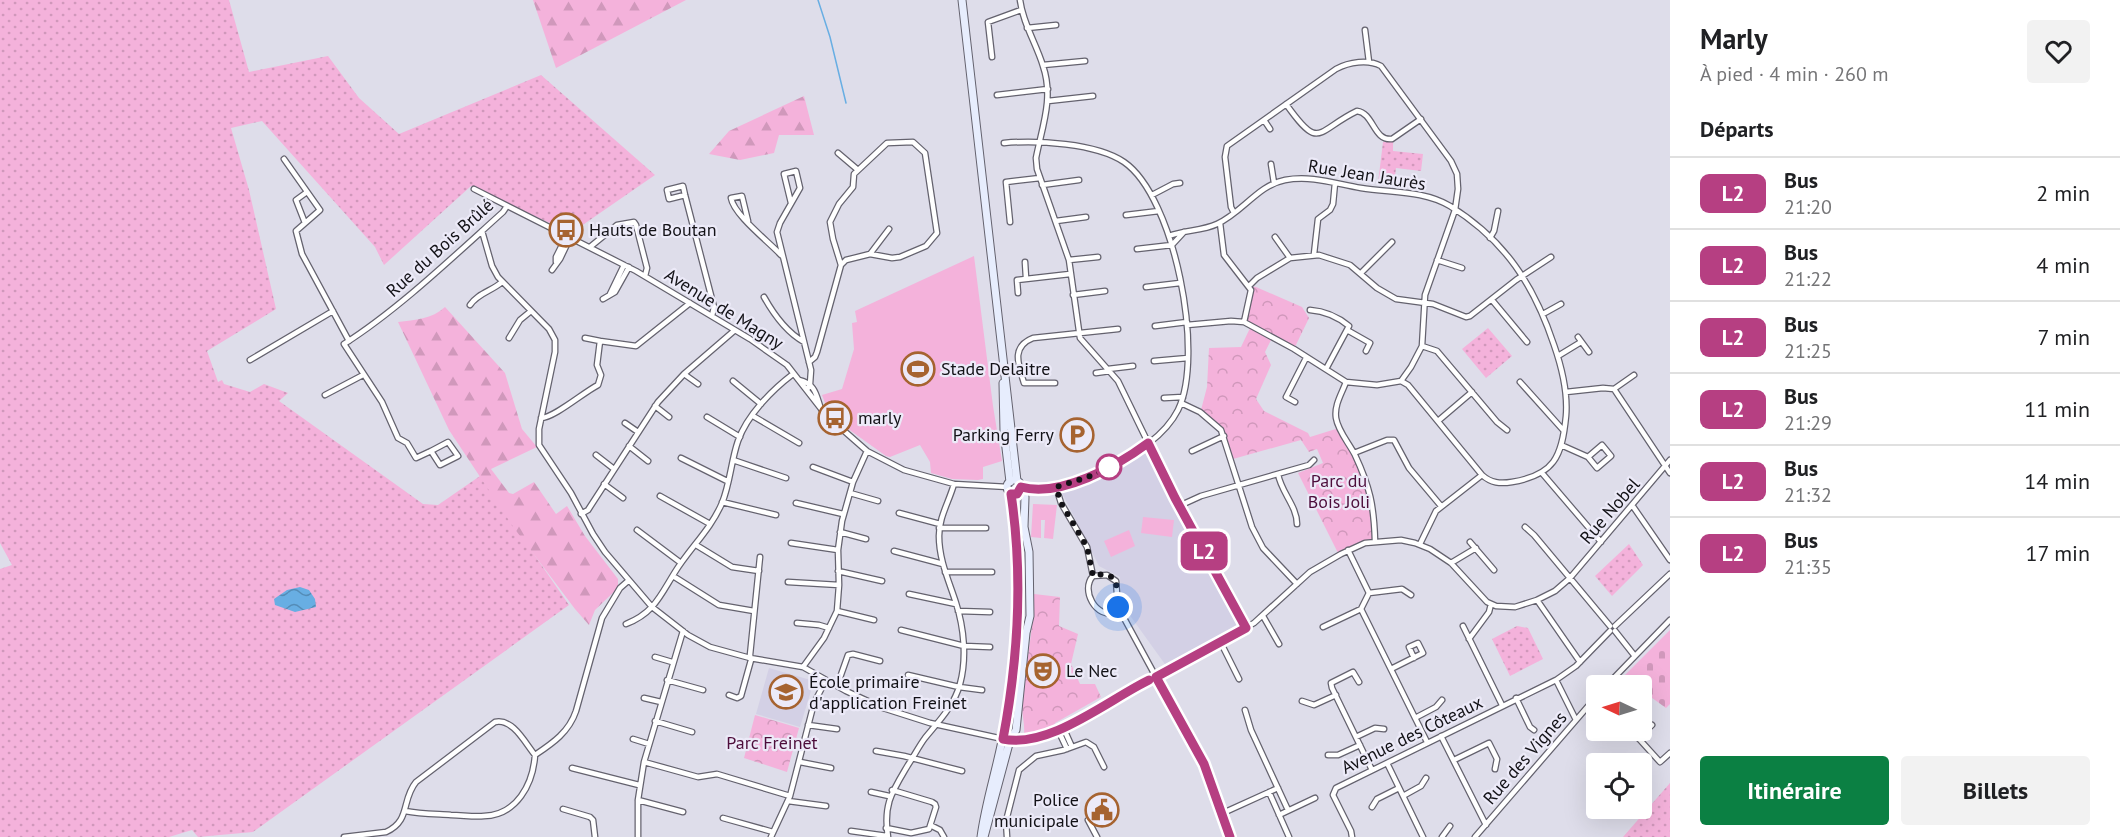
<!DOCTYPE html>
<html lang="fr">
<meta charset="utf-8">
<style>
body{margin:0;font-family:"PT Sans",sans-serif;background:#f2f2f2;color:#202124;height:100vh;display:flex;flex-direction:column;font-size:22px;white-space:nowrap}
*{box-sizing:border-box;margin:0}
p{font-size:20px;color:#757577}
.icon{flex:none;width:33px;height:33px;fill:none;stroke:currentColor;stroke-width:2;stroke-linecap:round;stroke-linejoin:round}
.map{position:relative;flex:1;overflow:hidden}
.panel{display:flex;flex-direction:column;background:#fff;width:450px}
.panel>*{flex:none}
.badge{padding:0 12px;border-radius:9px;font-size:21px;line-height:39px}
.needle{width:39px;rotate:274deg}
.fabs{position:absolute;left:1586px;top:675px;display:grid;gap:12px}
.fabs a{display:grid;place-items:center;width:66px;height:66px;border-radius:6px;background:#fff;box-shadow:0 6px 24px #0002;font-size:30px}
.you{position:absolute;width:30px;height:30px;margin:-15px;border:4px solid #fff;border-radius:50%;background:#1a73e8;box-shadow:0 0 0 9px #1a73e833}
.map>.badge{position:absolute;translate:-50% -50%;box-shadow:0 0 0 3px #fff}
h2{padding:0 30px;font-size:22px;line-height:54px}
.round{display:grid;place-items:center;flex:none;width:63px;height:63px;border-radius:6px;background:#f2f2f2}
.headline{display:flex;align-items:center;justify-content:space-between;height:102px;padding:0 30px}
h1{font-size:28px;font-weight:600;line-height:45px}
.cta{display:flex;gap:12px;margin-top:auto;padding:12px 30px}
.cta a{flex:1;height:69px;border-radius:6px;background:#0b8043;color:#fff;font-size:24px;font-weight:600;line-height:69px;text-align:center}
.cta a+a{background:#f2f2f2;color:#202124}
ul{padding:0;list-style:none}
li{display:flex;align-items:center;gap:18px;height:72px;padding:0 30px;border-top:2px solid #e0e0e0}
li div{flex:1}
li b{display:block;font-size:22px}
li em{font-style:normal}
li .badge{min-width:66px;font-weight:700;text-align:center}
main{display:flex;flex:1;min-height:0}
.map>svg:first-child{display:block}
.built{fill:#d3d0e5}
.grass{fill:url(#grass-dots)}
.forest{fill:url(#forest-firs)}
.cemetery{fill:url(#cemetery-stones)}
.park{fill:url(#park-crowns)}
.pitch{fill:#f4b2db}
.water{fill:url(#water-waves)}
.lines{fill:none;stroke-linecap:round;stroke-linejoin:round}
.stream{stroke:#68aee3;stroke-width:1.5}
.minor-casing{stroke:#64626e;stroke-width:7}
.tertiary-casing{stroke:#64626e;stroke-width:8}
.secondary-casing{stroke:#64626e;stroke-width:9}
.minor{stroke:#fff;stroke-width:4.5}
.tertiary{stroke:#fff;stroke-width:6}
.secondary{stroke:#e7edfd;stroke-width:7}
.line-casing{stroke:#fff;stroke-width:14}
.line{stroke:#b63f82;stroke-width:9}
.walk{stroke:#131217;stroke-width:6;stroke-dasharray:0 10.8}
.stop-dot{fill:#fff;stroke:#b63f82;stroke-width:3}
.labels{text-anchor:middle;stroke-width:4.5;stroke-linejoin:round;paint-order:stroke}
.street-label{font-size:18px;fill:#131217;stroke:#eceaf8}
.poi-label{font-size:18px;fill:#131217;stroke:#eceaf8;text-anchor:start}
.park-label{font-size:18px;fill:#4d0d3b;stroke:#eceaf8}
</style>
<main>
<div class="map">
<svg width="1670" height="837" viewBox="0 0 1670 837">
<defs>
<pattern id="grass-dots" width="8" height="8" patternUnits="userSpaceOnUse" patternTransform="scale(1.5)"><rect width="8" height="8" fill="#f4b2db"/><path d="M2 2h.1M6 6h.1" fill="none" stroke="#d098bb" stroke-width="1.8" stroke-linecap="round"/></pattern>
<pattern id="forest-firs" width="22" height="20" patternUnits="userSpaceOnUse" patternTransform="scale(1.5)"><rect width="22" height="20" fill="#f4b2db"/><path d="M5 1l3.5 6h-7zM16 11l3.5 6h-7z" fill="#d098bb"/></pattern>
<pattern id="cemetery-stones" width="16" height="16" patternUnits="userSpaceOnUse" patternTransform="scale(1.5)"><rect width="16" height="16" fill="#f4b2db"/><path d="M2 7V4a2 2 0 0 1 4 0v3zM10 15v-3a2 2 0 0 1 4 0v3z" fill="#d098bb"/></pattern>
<pattern id="park-crowns" width="20" height="18" patternUnits="userSpaceOnUse" patternTransform="scale(1.5)"><rect width="20" height="18" fill="#f4b2db"/><path d="M2 6a3 3 0 1 1 6 0M12 15a3 3 0 1 1 6 0" fill="none" stroke="#d098bb"/></pattern>
<pattern id="water-waves" width="16" height="10" patternUnits="userSpaceOnUse" patternTransform="scale(1.5)"><rect width="16" height="10" fill="#68aee3"/><path d="M0 5q4-4 8 0t8 0" fill="none" stroke="#548cb7"/></pattern>
</defs>
<rect width="100%" height="100%" fill="#deddea"/>
<path class="built" d="M 1146,449 L 1240,625 L 1167,667 L 1121,603 L 1120,577 L 1099,566 L 1061,491 L 1090,480 Z
M 769,668 L 814,681 L 800,727 L 756,714 Z"/>
<path class="grass" d="M 0,0 L 229,0 L 249,72 L 328,56 L 359,98 L 399,134 L 541,75 L 655,175 L 571,233 L 471,186 L 384,265 L 375,247 L 262,121 L 231,128 L 249,190 L 276,309 L 207,351 L 218,382 L 222,380 L 224,384 L 250,392 L 264,384 L 288,393 L 279,401 L 423,504 L 438,505 L 480,476 L 569,605 L 253,832 L 198,837 L 192,830 L 169,837 L 0,837 L 0,569 L 12,565 L 0,543 Z
M 1393,141 L 1393,151 L 1423,154 L 1421,171 L 1396,168 L 1394,184 L 1378,183 L 1383,142 Z
M 1488,328 L 1512,356 L 1486,378 L 1462,349 Z
M 1629,544 L 1643,565 L 1612,596 L 1595,576 Z
M 1517,626 L 1528,628 L 1543,659 L 1510,676 L 1492,639 Z
M 1670,783 L 1670,837 L 1623,837 Z"/>
<path class="forest" d="M 533,0 L 686,0 L 556,68 Z
M 804,96 L 814,135 L 779,135 L 774,153 L 740,160 L 709,154 L 729,131 Z
M 445,307 L 505,373 L 522,429 L 537,447 L 491,469 L 509,493 L 513,494 L 534,482 L 556,514 L 567,506 L 585,536 L 618,579 L 618,588 L 595,610 L 589,625 L 575,609 L 514,528 L 449,430 L 398,322 C 415,320 432,319 445,307 Z"/>
<path class="cemetery" d="M 1670,630 L 1670,704 L 1666,708 L 1641,690 L 1641,686 L 1635,685 L 1623,677 Z"/>
<path class="park" d="M 1249,286 L 1256,287 L 1302,307 L 1309,318 L 1294,349 L 1272,338 L 1265,352 L 1271,365 L 1256,399 L 1264,411 L 1308,433 L 1310,437 L 1339,428 L 1349,445 L 1371,493 L 1375,541 L 1339,555 L 1298,473 L 1323,463 L 1317,449 L 1309,452 L 1301,440 L 1233,459 L 1222,428 L 1201,410 L 1207,387 L 1209,348 L 1241,347 L 1251,326 L 1244,322 L 1246,315 Z
M 1034,594 L 1060,597 L 1059,626 L 1078,634 L 1071,664 L 1080,684 L 1095,684 L 1101,697 L 1055,723 L 1054,726 L 1042,732 L 1024,734 C 1025,724 1022,716 1022,706 C 1024,669 1034,632 1034,594 Z
M 755,715 L 799,728 L 787,772 L 744,758 Z"/>
<path class="pitch" d="M 974,256 L 993,406 L 1002,461 L 983,467 L 983,479 L 978,480 L 952,479 L 931,473 L 930,462 L 920,445 L 890,457 L 886,456 L 851,431 L 827,408 L 822,395 L 842,389 L 854,349 L 852,323 L 857,322 L 855,311 Z
M 1033,504 L 1057,505 L 1053,539 L 1044,538 L 1045,520 L 1041,520 L 1041,538 L 1031,537 Z
M 1143,517 L 1174,520 L 1172,537 L 1141,533 Z
M 1129,530 L 1135,546 L 1111,557 L 1104,541 Z"/>
<path class="water" d="M 300,587 L 309,590 L 315,599 L 316,607 L 295,612 L 275,605 L 274,599 L 287,590 Z"/>
<g class="lines">
<path class="stream" d="M 818,0 L 830,37 L 846,103"/>
<g class="minor-casing">
<path id="minor" d="M 1020,0 C 1023,24 1036,43 1043,66 C 1054,98 1042,127 1036,158 L 1037,169 L 1069,260 L 1080,338 L 1118,381 L 1175,498 L 1246,628
M 1027,28 L 1056,25
M 1365,30 L 1369,62
M 992,57 L 988,22 L 1021,10
M 1043,65 L 1085,61
M 997,95 L 1048,89
M 1048,101 L 1093,96
M 1286,104 C 1320,152 1316,131 1357,111 C 1374,113 1373,141 1392,139 L 1421,119
M 1264,120 L 1270,129
M 1004,143 C 1036,140 1096,143 1124,162 C 1175,197 1205,356 1178,410 C 1163,440 1126,460 1096,473 C 1074,483 1046,494 1021,487
M 838,153 L 858,170
M 284,159 L 320,210 L 296,231 L 302,254 L 349,341
M 1271,164 L 1274,183
M 1042,185 L 1079,180
M 474,189 L 636,271 L 750,339 L 787,365 L 826,415 L 867,451 L 904,470 L 954,484 L 1008,487
M 685,195 L 669,199 L 667,190 L 683,186 L 685,195 L 714,307 L 712,316
M 1152,195 L 1173,184 L 1180,183
M 791,203 L 784,174 L 796,171 L 800,188 L 780,223 L 777,232 L 811,370 L 810,384 L 807,390
M 1126,215 L 1159,211
M 748,221 L 742,196 L 731,198 C 734,215 768,241 781,255
M 1056,221 L 1086,217
M 1010,222 L 1006,182 L 1040,178
M 305,223 L 296,200 L 307,192
M 1220,223 L 1224,255 L 1251,290 L 1244,322
M 482,231 L 492,266 L 498,277 L 549,329 L 555,340 L 555,352 L 539,429 L 539,445 L 571,493 L 593,534 L 605,552 L 652,607 L 688,635 L 710,647 L 750,658 L 803,667 L 846,691 L 883,708 L 930,723 L 1003,739
M 1169,236 C 1184,230 1202,231 1217,224 C 1242,213 1258,185 1285,180 C 1312,175 1336,184 1361,188 C 1391,193 1423,190 1450,206 C 1505,240 1534,285 1554,345 C 1562,368 1568,392 1566,416 C 1562,457 1554,475 1512,482 C 1500,484 1491,483 1482,475 L 1408,385 L 1401,381
M 1275,237 L 1290,258
M 1490,238 L 1494,231 L 1498,211
M 1172,245 L 1184,232
M 590,247 L 617,225 L 634,222 L 636,225 L 647,268 L 645,276
M 1137,249 L 1172,245
M 870,254 L 889,229
M 1314,254 L 1318,219 L 1330,210 L 1333,204 L 1335,183
M 1069,260 L 1098,257
M 1437,260 L 1462,268
M 556,262 L 556,257 L 566,237
M 1025,262 L 1026,278
M 552,270 L 560,259 L 570,238
M 1361,273 L 1392,242
M 1249,286 L 1257,278 L 1290,258 L 1319,255 L 1350,265 L 1377,288 L 1396,299 L 1433,304 L 1466,317 L 1470,316 L 1516,280 L 1551,257
M 1146,287 L 1180,283
M 1018,293 L 1017,280 L 1070,274
M 610,294 L 624,265
M 1073,295 L 1105,291
M 764,297 C 774,315 786,332 804,342
M 603,299 L 615,292 L 629,267
M 1492,300 L 1527,342
M 470,305 C 478,293 492,291 502,282
M 1310,310 C 1324,311 1338,317 1349,326 L 1326,369
M 1543,314 L 1561,304
M 1187,325 L 1231,321 L 1244,322 L 1294,349 L 1346,382 L 1377,385 L 1401,381 L 1411,367 L 1422,346 L 1425,295 L 1455,210 L 1458,189 L 1457,174 L 1451,161 L 1381,66 C 1368,59 1349,62 1336,69 L 1227,146 L 1225,157 L 1231,207 L 1234,213
M 1155,326 L 1187,322
M 1347,330 L 1370,343 L 1366,351
M 1578,337 L 1589,352
M 509,338 L 520,320 L 531,311
M 585,338 L 600,341
M 1422,346 L 1437,351 L 1497,422 L 1507,430
M 1558,356 L 1581,342
M 250,360 L 333,311
M 1154,361 L 1188,358
M 809,362 L 815,357 L 817,352 L 841,265 L 846,260 L 870,254 L 892,258 L 900,257 L 926,246 L 937,233 L 925,153 L 913,142 L 887,143 L 854,174 L 853,187 L 839,204 L 830,222 L 833,239 L 841,265
M 1108,369 L 1133,366
M 1096,373 L 1110,371
M 684,374 L 698,384
M 799,380 C 816,384 816,395 821,409
M 733,381 L 761,404
M 1346,382 C 1342,393 1334,405 1336,418 C 1338,431 1349,443 1355,455 C 1370,487 1374,506 1375,541
M 1520,382 L 1564,431
M 1055,383 L 1024,383 C 1019,366 1010,347 1033,338 L 1118,329
M 1614,389 L 1634,375
M 1566,392 L 1603,388 L 1614,389 L 1670,473
M 325,395 L 363,375
M 1164,398 L 1183,397
M 1295,402 L 1286,397 L 1306,358
M 1181,403 L 1200,412 L 1221,430 L 1252,527 L 1263,548 L 1297,584
M 655,406 L 669,417
M 753,416 L 799,443
M 707,417 L 740,437
M 541,418 C 554,418 584,392 598,385 L 601,375 L 597,365 L 600,341 L 636,346 L 690,303
M 1438,421 L 1472,392
M 625,423 L 638,432
M 448,442 L 458,456 L 440,465 L 431,451 Z
M 1561,445 L 1588,457 L 1602,445 L 1611,456 L 1597,468 L 1588,457
M 629,446 L 648,461
M 431,451 L 416,458 L 407,443 L 398,438 L 382,402 L 344,344 C 399,309 454,256 503,212 L 507,206
M 1192,451 L 1224,436
M 1354,453 L 1387,440 L 1394,440 L 1409,468 L 1441,506
M 596,455 L 614,469
M 681,458 L 727,481
M 733,460 L 786,478
M 813,467 L 853,482
M 1542,473 L 1601,542
M 1278,474 C 1281,492 1297,506 1297,524
M 604,484 L 623,498
M 1056,487 L 1061,503 L 1087,547 L 1093,576
M 850,493 L 878,501
M 660,496 L 710,524
M 722,502 L 776,515
M 796,503 L 843,514
M 1632,505 L 1670,560
M 1179,506 L 1201,496 L 1309,465 L 1314,460
M 899,513 L 940,524
M 581,514 L 588,510 L 658,402 L 684,374 L 735,330
M 1525,527 L 1534,535 L 1610,626
M 939,528 L 986,528
M 637,530 L 681,563
M 840,532 L 866,539
M 1470,542 L 1494,570
M 791,543 L 838,550
M 1420,544 L 1436,511 L 1482,475
M 696,545 L 732,567 L 759,571
M 1348,550 L 1369,593 L 1361,609 L 1427,742
M 894,551 L 943,564
M 1451,563 L 1476,548
M 838,571 L 882,581
M 945,572 L 992,572
M 673,576 L 719,605 L 754,611
M 788,582 L 839,585
M 1369,593 L 1402,589 L 1411,595
M 909,594 L 956,604
M 1537,600 L 1580,662
M 1118,607 L 1116,613 C 1096,619 1080,590 1093,576 L 1107,575 L 1116,581 L 1118,607 L 1156,677 L 1254,623 L 1310,572 L 1341,554 L 1365,543 L 1401,540 L 1415,543 L 1430,549 L 1451,563 L 1487,602 L 1496,606 L 1515,607 L 1537,600 L 1555,591 L 1570,578 L 1670,460
M 837,611 L 874,620
M 958,611 L 990,612
M 1263,616 L 1279,644
M 797,623 L 819,625 L 829,628
M 626,624 C 654,613 660,596 675,572 C 690,548 711,529 722,503 C 730,484 731,461 738,441 C 747,415 772,390 793,374
M 1463,626 L 1502,705
M 1615,626 L 1670,574
M 1323,627 L 1361,609
M 901,630 L 964,646 L 990,647
M 1615,631 L 1634,655
M 1469,639 L 1489,612 L 1491,604
M 1221,643 L 1239,679
M 655,657 L 672,662
M 803,667 L 824,638 L 837,611 L 839,585 L 838,550 L 842,521 L 853,482 L 867,451
M 1391,669 L 1423,653 L 1418,643 L 1409,647 L 1414,658
M 908,675 L 959,687 L 982,690
M 667,680 L 703,690
M 1556,680 L 1576,720
M 1359,682 L 1353,672 L 1331,683 L 1332,688 L 1372,770
M 837,686 L 848,655 L 853,654 L 880,661
M 1606,686 L 1670,620
M 729,695 L 737,698 L 741,696 L 751,660 L 750,655 L 760,557
M 644,698 L 661,702
M 1516,698 L 1530,727 L 1534,730
M 1302,701 L 1314,705 L 1336,695
M 1245,710 L 1251,730 L 1288,810
M 1415,718 L 1436,707 L 1442,700
M 655,721 L 692,732
M 808,725 L 837,729
M 1063,727 L 1072,747
M 1058,730 L 1067,749
M 1631,730 L 1660,762 L 1670,753
M 1441,736 L 1486,825
M 1356,737 L 1375,728 L 1384,729
M 1638,738 L 1652,725
M 633,739 L 649,744
M 876,751 L 904,756 L 962,771
M 1328,755 L 1338,755 L 1360,745
M 1454,760 L 1489,743 L 1497,759 L 1495,769
M 644,762 L 698,777 L 717,774 L 790,796
M 800,762 L 831,768
M 1387,763 L 1423,837
M 572,768 L 639,785
M 871,792 L 889,796
M 1269,792 L 1289,837
M 1403,796 L 1421,786 L 1426,778
M 638,800 L 683,812
M 788,801 L 826,806
M 1372,807 L 1377,799 L 1399,788
M 563,809 L 590,817 L 593,820 L 595,837
M 405,811 C 420,814 436,814 451,815 C 462,815 473,817 484,816 C 517,815 533,784 535,755
M 1223,813 L 1278,788
M 1279,815 L 1315,798
M 723,818 L 773,832
M 1088,820 L 1097,837
M 932,826 L 940,830 L 944,837
M 886,828 L 911,833 L 929,829 L 936,807 L 935,804 L 932,802 L 892,790
M 851,831 L 887,836
M 344,837 L 386,832 C 411,821 401,800 416,782 L 495,722 C 513,718 525,743 535,755 C 553,743 569,732 576,711 L 602,618 L 620,588 L 628,581
M 638,837 L 638,800 L 644,762 L 683,631
M 771,837 L 790,796 L 814,703 L 826,680
M 888,837 C 883,804 892,792 908,765 C 914,756 919,746 925,738 C 939,721 954,706 960,684 C 967,658 964,628 956,603 C 949,581 939,560 939,536 C 939,517 949,502 954,484
M 1007,837 L 1006,821 L 1019,770 L 1036,756 L 1064,750 L 1086,742 L 1094,747 L 1104,767
M 1352,837 L 1351,831 L 1333,795 L 1336,788 L 1556,680 L 1576,666 L 1610,631
M 1442,837 L 1450,826
M 1475,837 L 1596,697"/>
</g>
<g class="tertiary-casing">
<path id="tertiary" d="M 1010,740 L 1035,739 L 1050,734 L 1156,677 L 1204,764 L 1230,837"/>
</g>
<g class="secondary-casing">
<path id="secondary" d="M 962,0 L 1017,481
M 1003,383 L 1004,431 L 1010,482
M1007 487a7 7 0 1 1 14 0a7 7 0 1 1-14 0Z
M 981,837 C 986,799 999,763 1005,725 C 1018,652 1024,567 1011,494
M 984,837 L 1010,740 L 1016,730 L 1026,633 L 1030,616 L 1029,552 L 1024,527 L 1025,497 L 1020,491"/>
</g>
<use href="#minor" class="minor"/>
<use href="#tertiary" class="tertiary"/>
<use href="#secondary" class="secondary"/>
</g>
<g class="lines">
<g class="line-casing">
<path id="line" d="M 1149,680 C 1108,700 1049,749 1003,739 C 1018,660 1023,574 1011,494 L 1017,494 L 1021,487 C 1060,498 1117,466 1148,443 L 1175,498 L 1246,628 L 1156,677 L 1204,764 L 1230,837"/>
</g>
<use href="#line" class="line"/>
<path class="walk" d="M 1109,467 L 1088,477 L 1056,487 L 1061,503 L 1087,547 L 1093,576 C 1101,573 1110,574 1116,581 L 1118,607"/>
</g>
<defs>
<g id="bus-ring" transform="scale(1.725)"><circle r="9.5" fill="#eceaf8" stroke="#a66330" stroke-width="1.5"/><path d="M-5-6H5V4H4V6H2V4H-2V6H-4V4H-5ZM-3.5-4V0h7V-4ZM-3.5 1.2v1.5H-2V1.2ZM2 1.2v1.5H3.5V1.2Z" fill="#a66330"/></g>
<g id="stadium-ring" transform="scale(1.725)"><circle r="9.5" fill="#eceaf8" stroke="#a66330" stroke-width="1.5"/><path d="M0-5a6.5 5 0 1 0 0 10a6.5 5 0 1 0 0-10ZM-3.5-1.8h7v3.6h-7Z" fill="#a66330"/></g>
<g id="parking-ring" transform="scale(1.725)"><circle r="9.5" fill="#eceaf8" stroke="#a66330" stroke-width="1.5"/><path d="M-3.5-5.5H1a3.5 3.5 0 0 1 0 7H-1V5.5H-3.5ZM-1-3.4V-.6H.8a1.4 1.4 0 0 0 0-2.8Z" fill="#a66330"/></g>
<g id="theatre-ring" transform="scale(1.725)"><circle r="9.5" fill="#eceaf8" stroke="#a66330" stroke-width="1.5"/><path d="M-5-5.5Q0-4 5-5.5V0Q5 5 0 6Q-5 5-5 0ZM-3.3-2.5H-1v1.5H-3.3ZM1-2.5H3.3v1.5H1ZM-2.8 1Q0 5.5 2.8 1Z" fill="#a66330"/></g>
<g id="school-ring" transform="scale(1.725)"><circle r="9.5" fill="#eceaf8" stroke="#a66330" stroke-width="1.5"/><path d="M0-5L7-2L0 1L-7-2ZM-4 1L0 2.5L4 1V4Q0 6-4 4Z" fill="#a66330"/></g>
<g id="civic-ring" transform="scale(1.725)"><circle r="9.5" fill="#eceaf8" stroke="#a66330" stroke-width="1.5"/><path d="M-.6-6.5H3V-4.5H.6V-3L4-1V1h2V6H-6V1h2V-1L-.6-3ZM-1.2 2.5V6h2.4V2.5Z" fill="#a66330"/></g>
</defs>
<g fill-rule="evenodd">
<use href="#bus-ring" x="566" y="230"/>
<use href="#stadium-ring" x="918" y="369"/>
<use href="#bus-ring" x="835" y="418"/>
<use href="#parking-ring" x="1077" y="435"/>
<use href="#theatre-ring" x="1043" y="671"/>
<use href="#school-ring" x="786" y="692"/>
<use href="#civic-ring" x="1102" y="810"/>
</g>
<circle class="stop-dot" cx="1109" cy="467" r="12"/>
<g class="labels">
<g class="street-label">
<text transform="translate(1367 175) rotate(9)" y="6">Rue Jean Jaurès</text>
<text transform="translate(440 248) rotate(-42)" y="6">Rue du Bois Brûlé</text>
<text transform="translate(724 309) rotate(32)" y="6">Avenue de Magny</text>
<text transform="translate(1610 511) rotate(-49)" y="6">Rue Nobel</text>
<text transform="translate(1412 735) rotate(-26)" y="6">Avenue des Côteaux</text>
<text transform="translate(1525 758) rotate(-49)" y="6">Rue des Vignes</text>
</g>
<g class="poi-label">
<text x="589" y="236">Hauts de Boutan</text>
<text x="941" y="375">Stade Delaitre</text>
<text x="858" y="424">marly</text>
<text x="1054" y="441" text-anchor="end">Parking Ferry</text>
<text x="1066" y="677">Le Nec</text>
<text x="809" y="688">École primaire<tspan x="809" dy="21">d'application Freinet</tspan></text>
<text x="1079" y="806" text-anchor="end">Police<tspan x="1079" dy="21">municipale</tspan></text>
</g>
<g class="park-label">
<text x="1339" y="487">Parc du<tspan x="1339" dy="21">Bois Joli</tspan></text>
<text x="772" y="749">Parc Freinet</text>
</g>
</g>
</svg>
<div class="fabs">
<a><svg class="needle" viewBox="-14 -14 28 28"><path d="M0-13l5 13h-10z" fill="#e53935"/><path d="M0 13l5-13h-10z" fill="#757577"/></svg></a>
<a><svg class="icon" aria-label="locate" viewBox="0 0 24 24"><circle cx="12" cy="12" r="6"/><path d="M12 2v4M12 18v4M2 12h4M18 12h4"/></svg></a>
</div>
<div class="you" style="left:1118px;top:607px"></div>
<b class="badge" style="left:1204px;top:551px;background:#b63f82;color:#fff">L2</b>
</div>
<section class="panel">
<div class="headline"><div><h1>Marly</h1><p>À pied · 4 min · 260 m</p></div><a class="round"><svg class="icon" aria-label="heart" viewBox="0 0 24 24"><path d="M12 20l-8-8c-3-5 5-10 8-4 3-6 11-1 8 4z"/></svg></a></div>
<h2>Départs</h2>
<ul>
<li><span class="badge" style="background:#b63f82;color:#fff">L2</span><div><b>Bus</b><p>21:20</p></div><em>2 min</em></li>
<li><span class="badge" style="background:#b63f82;color:#fff">L2</span><div><b>Bus</b><p>21:22</p></div><em>4 min</em></li>
<li><span class="badge" style="background:#b63f82;color:#fff">L2</span><div><b>Bus</b><p>21:25</p></div><em>7 min</em></li>
<li><span class="badge" style="background:#b63f82;color:#fff">L2</span><div><b>Bus</b><p>21:29</p></div><em>11 min</em></li>
<li><span class="badge" style="background:#b63f82;color:#fff">L2</span><div><b>Bus</b><p>21:32</p></div><em>14 min</em></li>
<li><span class="badge" style="background:#b63f82;color:#fff">L2</span><div><b>Bus</b><p>21:35</p></div><em>17 min</em></li>
</ul>
<div class="cta"><a>Itinéraire</a><a>Billets</a></div>
</section>
</main>
